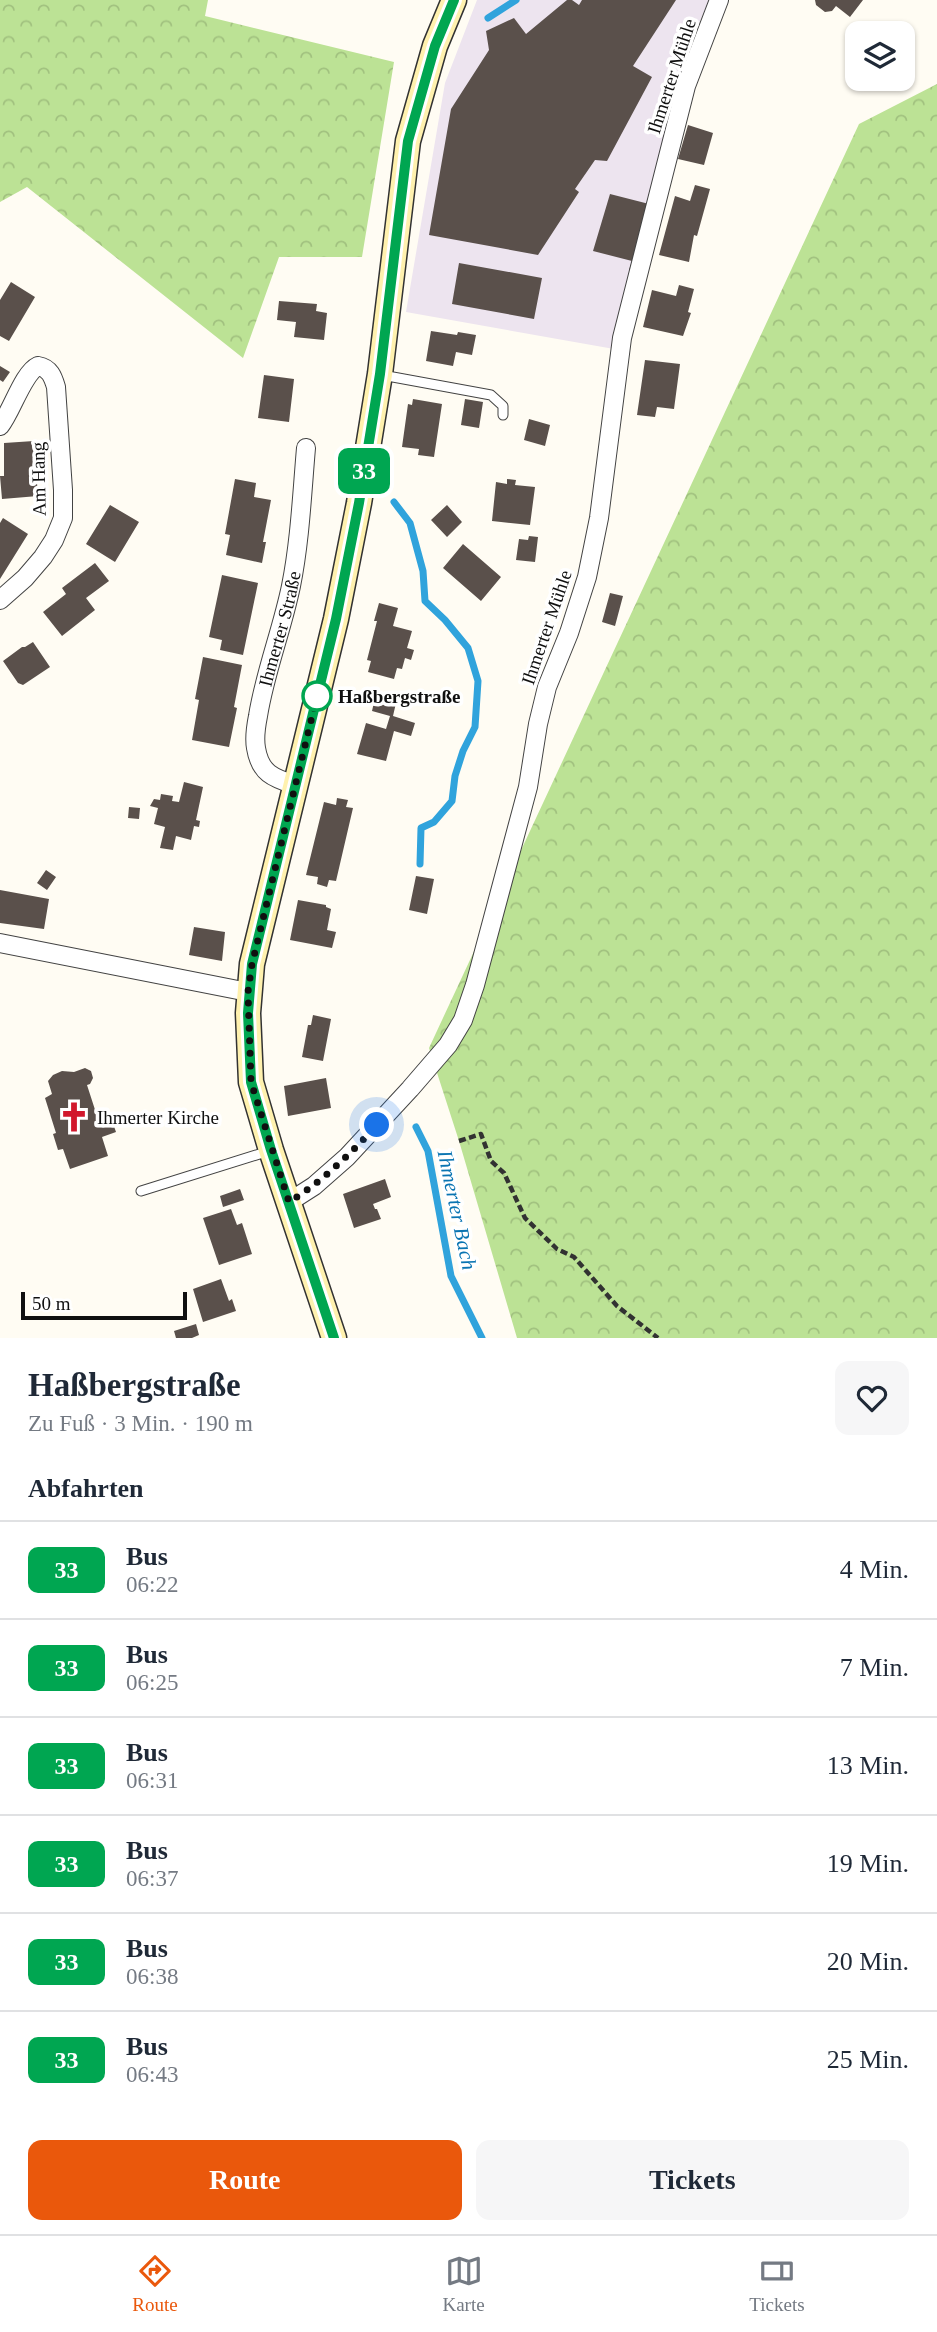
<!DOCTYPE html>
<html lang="de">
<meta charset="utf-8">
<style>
body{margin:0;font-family:"Times New Roman",serif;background:#f6f6f7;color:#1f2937;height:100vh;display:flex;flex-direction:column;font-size:26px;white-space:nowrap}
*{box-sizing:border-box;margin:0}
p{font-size:23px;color:#747a83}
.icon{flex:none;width:38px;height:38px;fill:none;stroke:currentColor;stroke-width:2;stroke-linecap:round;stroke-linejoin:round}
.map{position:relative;height:1338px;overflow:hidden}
.side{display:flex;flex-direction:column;background:#fff;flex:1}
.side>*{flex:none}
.badge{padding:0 14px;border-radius:10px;font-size:24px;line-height:46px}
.fabs{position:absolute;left:845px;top:21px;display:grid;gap:14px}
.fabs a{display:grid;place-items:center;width:70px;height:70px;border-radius:14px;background:#fff;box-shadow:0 2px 5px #0004;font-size:35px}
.scale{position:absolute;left:21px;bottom:18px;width:166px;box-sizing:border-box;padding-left:7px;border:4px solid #101010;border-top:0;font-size:19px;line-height:24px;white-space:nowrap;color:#101010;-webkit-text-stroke:5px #fff;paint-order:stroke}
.you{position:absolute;width:35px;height:35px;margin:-18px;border:5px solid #fff;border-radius:50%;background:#1a73e8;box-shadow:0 0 0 10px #1a73e833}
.map>.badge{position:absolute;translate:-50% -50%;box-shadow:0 0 0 4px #fff}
h2{padding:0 28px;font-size:26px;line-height:63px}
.round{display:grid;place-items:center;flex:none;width:74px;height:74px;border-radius:14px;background:#f6f6f7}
.summary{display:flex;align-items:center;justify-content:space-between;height:119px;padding:0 28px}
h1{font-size:33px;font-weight:700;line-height:52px}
.primary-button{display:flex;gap:14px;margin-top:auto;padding:14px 28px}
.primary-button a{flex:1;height:80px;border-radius:14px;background:#ea580c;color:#fff;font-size:28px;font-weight:700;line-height:80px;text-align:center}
.primary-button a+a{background:#f6f6f7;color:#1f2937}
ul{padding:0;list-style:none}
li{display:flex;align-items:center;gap:21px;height:98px;padding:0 28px;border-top:2px solid #e0e1e3}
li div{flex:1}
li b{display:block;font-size:26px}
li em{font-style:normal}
li .badge{min-width:77px;font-weight:700;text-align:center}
.menu{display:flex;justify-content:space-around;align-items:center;height:98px;border-top:2px solid #e0e1e3;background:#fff;font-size:19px;color:#747a83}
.menu a{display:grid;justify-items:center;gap:4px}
.menu .current{color:#ea580c}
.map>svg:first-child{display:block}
.industrial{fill:#ede4ef}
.forest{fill:url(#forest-crowns)}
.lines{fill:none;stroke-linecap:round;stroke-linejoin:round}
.stream{stroke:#30a3dc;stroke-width:7}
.building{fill:#5a504b}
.lane-casing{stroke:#434343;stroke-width:11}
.street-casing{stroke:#434343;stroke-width:20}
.secondary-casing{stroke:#323232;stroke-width:27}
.path{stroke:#323232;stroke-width:4.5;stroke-dasharray:7 3.5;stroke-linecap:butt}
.lane{stroke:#fff;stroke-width:9}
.street{stroke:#fff;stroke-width:18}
.secondary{stroke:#fff1ae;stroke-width:24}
.line-casing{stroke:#fff;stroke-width:16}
.line{stroke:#00a651;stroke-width:10}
.walk{stroke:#101010;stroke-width:7;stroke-dasharray:0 12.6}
.stop-dot{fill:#fff;stroke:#00a651;stroke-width:3.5}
.labels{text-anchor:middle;stroke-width:7;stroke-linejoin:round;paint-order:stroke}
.street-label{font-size:19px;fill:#101010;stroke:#fff}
.stop-label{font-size:19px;font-weight:bold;fill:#101010;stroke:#fff;text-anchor:start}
.poi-label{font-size:19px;fill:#101010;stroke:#fff;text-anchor:start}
.water-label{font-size:21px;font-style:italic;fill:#0974b2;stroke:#fff}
</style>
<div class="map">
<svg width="937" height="1338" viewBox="0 0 937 1338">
<defs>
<pattern id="forest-crowns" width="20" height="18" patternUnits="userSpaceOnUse" patternTransform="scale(1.75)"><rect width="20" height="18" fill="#bce295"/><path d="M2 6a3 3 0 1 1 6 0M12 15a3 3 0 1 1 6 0" fill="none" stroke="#a1c17f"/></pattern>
</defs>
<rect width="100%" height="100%" fill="#fffcf3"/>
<path class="industrial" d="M 477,0 L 709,0 L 695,33 L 673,99 L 658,175 L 614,349 L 406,312 L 445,83 Z"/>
<path class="forest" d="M 0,0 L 208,0 L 205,16 L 394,62 L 362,257 L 279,257 L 243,358 L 27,187 L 0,202 Z
M 937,84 L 937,1338 L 517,1338 L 459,1141 L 429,1048 L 859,124 Z"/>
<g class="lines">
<path class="stream" d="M 488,18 L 516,0
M 394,502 L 410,523 L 423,571 L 425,601 L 445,620 L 468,648 L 478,681 L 475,727 L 463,751 L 455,776 L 452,801 L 434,822 L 421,828 L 420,864
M 416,1127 L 428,1151 L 451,1276 L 482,1338"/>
</g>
<path class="building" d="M 567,0 L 572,0 L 579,5 L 582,0 L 676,0 L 633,66 L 652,77 L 607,161 L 595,160 L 575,189 L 579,192 L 538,255 L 429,235 L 451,109 L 489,50 L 486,31 L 514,18 L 526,34 Z
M 815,0 L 863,0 L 850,17 L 836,6 L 832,11 L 825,12 L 816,5 Z
M 688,125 L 713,133 L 704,165 L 678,159 Z
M 695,185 L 710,189 L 697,236 L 694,235 L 689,262 L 659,255 L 675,196 L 690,201 Z
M 610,194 L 653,205 L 634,271 L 629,270 L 632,261 L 593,251 Z
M 459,263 L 542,278 L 534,319 L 452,304 Z
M 11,282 L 35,297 L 9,341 L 0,336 L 0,300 Z
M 679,285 L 694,289 L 688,312 L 691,313 L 683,336 L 643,327 L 652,290 L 676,296 Z
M 279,301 L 317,304 L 316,311 L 327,313 L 324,340 L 294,337 L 296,322 L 277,320 Z
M 431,331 L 457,335 L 458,332 L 476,335 L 472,355 L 456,352 L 453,366 L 426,361 Z
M 645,360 L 680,364 L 674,409 L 657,407 L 655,417 L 637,415 Z
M 0,366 L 10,372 L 3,382 L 0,380 Z
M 264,375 L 294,379 L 289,422 L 258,418 Z
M 413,399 L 442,404 L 434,457 L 418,455 L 419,449 L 402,447 L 408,404 L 412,405 Z
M 465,399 L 483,402 L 479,428 L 461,425 Z
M 529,419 L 550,425 L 545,446 L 524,440 Z
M 34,441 L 38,496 L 2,499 L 0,476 L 4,476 L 4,443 Z
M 235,479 L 256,483 L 254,497 L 271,500 L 263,542 L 266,542 L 262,563 L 226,555 L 230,535 L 225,534 Z
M 507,479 L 516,480 L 515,485 L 535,487 L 530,525 L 492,521 L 496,482 L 507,484 Z
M 110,505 L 139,522 L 115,562 L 86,544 Z
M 447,505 L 462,522 L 447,537 L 431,520 Z
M 3,518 L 28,534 L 0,579 L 0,523 Z
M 529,536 L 538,537 L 535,562 L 516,560 L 519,539 L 528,540 Z
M 463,544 L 501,577 L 481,601 L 443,568 Z
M 95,563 L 109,581 L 86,598 L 95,610 L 62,636 L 43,612 L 66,594 L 62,588 Z
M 222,575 L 258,583 L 243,655 L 220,650 L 222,640 L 209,637 Z
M 610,593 L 623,596 L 615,626 L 602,622 Z
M 379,603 L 398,608 L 393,626 L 412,631 L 407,648 L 414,650 L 411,660 L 405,658 L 402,669 L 397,668 L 394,679 L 368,672 L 371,661 L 367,660 L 377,621 L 374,621 Z
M 33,642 L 50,667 L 23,685 L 18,683 L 3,661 L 22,647 L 25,647 Z
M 203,657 L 242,665 L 234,707 L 237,708 L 229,747 L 192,740 L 199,700 L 195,699 Z
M 375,698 L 396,703 L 393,716 L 415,723 L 411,736 L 394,731 L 386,761 L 357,754 L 366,723 L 386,729 L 390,716 L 372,711 Z
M 184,782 L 203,787 L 196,820 L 200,821 L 199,827 L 194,826 L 191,840 L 176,836 L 173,850 L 160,848 L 165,827 L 154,824 L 158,808 L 150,806 L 154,799 L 160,800 L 161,794 L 173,796 L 172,801 L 179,802 Z
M 337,798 L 348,800 L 346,807 L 353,808 L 336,881 L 329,880 L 327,887 L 317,884 L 318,877 L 306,875 L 324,802 L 336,805 Z
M 129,807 L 140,808 L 139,819 L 128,818 Z
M 46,870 L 56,877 L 47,890 L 37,883 Z
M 416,876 L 434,879 L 427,914 L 409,910 Z
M 0,890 L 49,899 L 44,929 L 0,923 Z
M 298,900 L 326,905 L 326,907 L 331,909 L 327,930 L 336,932 L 332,948 L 290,940 Z
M 194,927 L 225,932 L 222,961 L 189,955 Z
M 313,1015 L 331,1019 L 323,1061 L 302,1057 L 308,1025 L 311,1025 Z
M 85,1068 L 91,1071 L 93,1078 L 90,1084 L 87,1085 L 98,1119 L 110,1115 L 116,1132 L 102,1137 L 108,1156 L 70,1169 L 63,1149 L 58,1150 L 53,1134 L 56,1133 L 45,1098 L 52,1094 L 48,1081 L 53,1075 L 62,1071 L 74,1072 Z
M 326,1078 L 331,1108 L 288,1116 L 284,1086 Z
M 385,1179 L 391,1197 L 373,1204 L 375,1209 L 377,1209 L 381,1219 L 354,1228 L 343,1194 Z
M 240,1189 L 244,1200 L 223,1207 L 220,1196 Z
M 231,1209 L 237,1225 L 242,1223 L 252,1254 L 219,1265 L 203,1218 Z
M 221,1279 L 229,1301 L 232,1299 L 236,1311 L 203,1322 L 193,1289 Z
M 196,1324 L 199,1335 L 192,1338 L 176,1338 L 174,1331 Z"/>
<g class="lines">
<g class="lane-casing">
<path id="lane" d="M 382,375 L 491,395 L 503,406 L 503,415
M 141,1191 L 269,1151"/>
</g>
<g class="street-casing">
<g id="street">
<path d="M 0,426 C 12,411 23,373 38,366 C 50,368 53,377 56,387 L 63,490 L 63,518 L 54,540 L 43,557 L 25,578 L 0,600"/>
<path id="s1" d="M 295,785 C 273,778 260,773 256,748 C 254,737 256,726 258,716 C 265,672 282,630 291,586 C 300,541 302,494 306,448"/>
<path d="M 0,943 L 248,992"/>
<path d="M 289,1202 L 314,1186 L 347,1157 L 410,1089 L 448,1045 L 463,1020 L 475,985 L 528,787 L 538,724 L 547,687 L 569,633 L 587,577 L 599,518 L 622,338 L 686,86 L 719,0"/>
</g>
</g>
<g class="secondary-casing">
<path id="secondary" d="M 334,1338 L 271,1150 L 251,1082 L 248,1013 L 252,964 L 336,619 L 359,503 L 380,374 L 408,141 L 435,46 L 454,0"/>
</g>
<path class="path" d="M 459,1141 L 481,1134 L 491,1161 L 504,1173 L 525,1218 L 557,1249 L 574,1257 L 617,1306 L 658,1338"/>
<use href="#lane" class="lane"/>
<use href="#street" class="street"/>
<use href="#secondary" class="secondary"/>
</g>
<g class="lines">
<g class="line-casing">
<path id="line" d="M 334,1338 L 271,1150 L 251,1082 L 248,1013 L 252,964 L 336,619 L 359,503 L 380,374 L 408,141 L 435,46 L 454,0"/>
</g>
<use href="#line" class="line"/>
<path class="walk" d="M 317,696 L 252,964 L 248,992 L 251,1082 L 289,1202 C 323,1181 350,1154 377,1125"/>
</g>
<defs>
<g id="church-bare" transform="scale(2.415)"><path d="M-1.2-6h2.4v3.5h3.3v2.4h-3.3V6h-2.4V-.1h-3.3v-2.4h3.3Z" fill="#d1172c" stroke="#fff" stroke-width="2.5" paint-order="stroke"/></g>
</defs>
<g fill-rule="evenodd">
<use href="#church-bare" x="74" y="1117"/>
</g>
<circle class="stop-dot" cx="317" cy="696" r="14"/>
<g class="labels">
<g class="street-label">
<text transform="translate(671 76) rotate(-72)" y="7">Ihmerter Mühle</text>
<text transform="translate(38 479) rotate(-91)" y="7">Am Hang</text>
<text dy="7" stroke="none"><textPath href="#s1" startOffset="180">Ihmerter Straße</textPath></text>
<text transform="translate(546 627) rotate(-71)" y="7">Ihmerter Mühle</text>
</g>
<g class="stop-label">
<text x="338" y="703">Haßbergstraße</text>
</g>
<g class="poi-label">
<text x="97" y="1124">Ihmerter Kirche</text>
</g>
<g class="water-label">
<text transform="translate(457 1210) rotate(78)" y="7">Ihmerter Bach</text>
</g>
</g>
</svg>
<div class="fabs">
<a><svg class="icon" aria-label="layers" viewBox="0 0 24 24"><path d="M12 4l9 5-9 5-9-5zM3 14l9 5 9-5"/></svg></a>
</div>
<div class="scale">50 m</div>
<div class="you" style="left:377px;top:1125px"></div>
<b class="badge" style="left:364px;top:471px;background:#00a651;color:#fff">33</b>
</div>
<section class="side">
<div class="summary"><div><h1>Haßbergstraße</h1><p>Zu Fuß · 3 Min. · 190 m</p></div><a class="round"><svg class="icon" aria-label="heart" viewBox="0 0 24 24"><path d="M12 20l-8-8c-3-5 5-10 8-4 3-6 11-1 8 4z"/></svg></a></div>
<h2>Abfahrten</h2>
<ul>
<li><span class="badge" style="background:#00a651;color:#fff">33</span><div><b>Bus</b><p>06:22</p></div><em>4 Min.</em></li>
<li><span class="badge" style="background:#00a651;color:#fff">33</span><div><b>Bus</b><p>06:25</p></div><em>7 Min.</em></li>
<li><span class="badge" style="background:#00a651;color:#fff">33</span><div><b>Bus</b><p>06:31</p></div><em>13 Min.</em></li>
<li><span class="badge" style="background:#00a651;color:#fff">33</span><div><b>Bus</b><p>06:37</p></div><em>19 Min.</em></li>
<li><span class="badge" style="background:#00a651;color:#fff">33</span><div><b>Bus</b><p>06:38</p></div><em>20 Min.</em></li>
<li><span class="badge" style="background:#00a651;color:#fff">33</span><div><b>Bus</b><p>06:43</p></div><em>25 Min.</em></li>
</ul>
<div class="primary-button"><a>Route</a><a>Tickets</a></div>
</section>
<nav class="menu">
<a class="current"><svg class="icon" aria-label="directions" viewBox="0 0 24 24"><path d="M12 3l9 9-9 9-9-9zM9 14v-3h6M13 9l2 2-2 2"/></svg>Route</a>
<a><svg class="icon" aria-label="map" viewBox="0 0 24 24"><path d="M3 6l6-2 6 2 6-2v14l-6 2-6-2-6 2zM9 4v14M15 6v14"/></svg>Karte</a>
<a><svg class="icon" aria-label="tickets" viewBox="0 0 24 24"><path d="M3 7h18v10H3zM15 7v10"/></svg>Tickets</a>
</nav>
